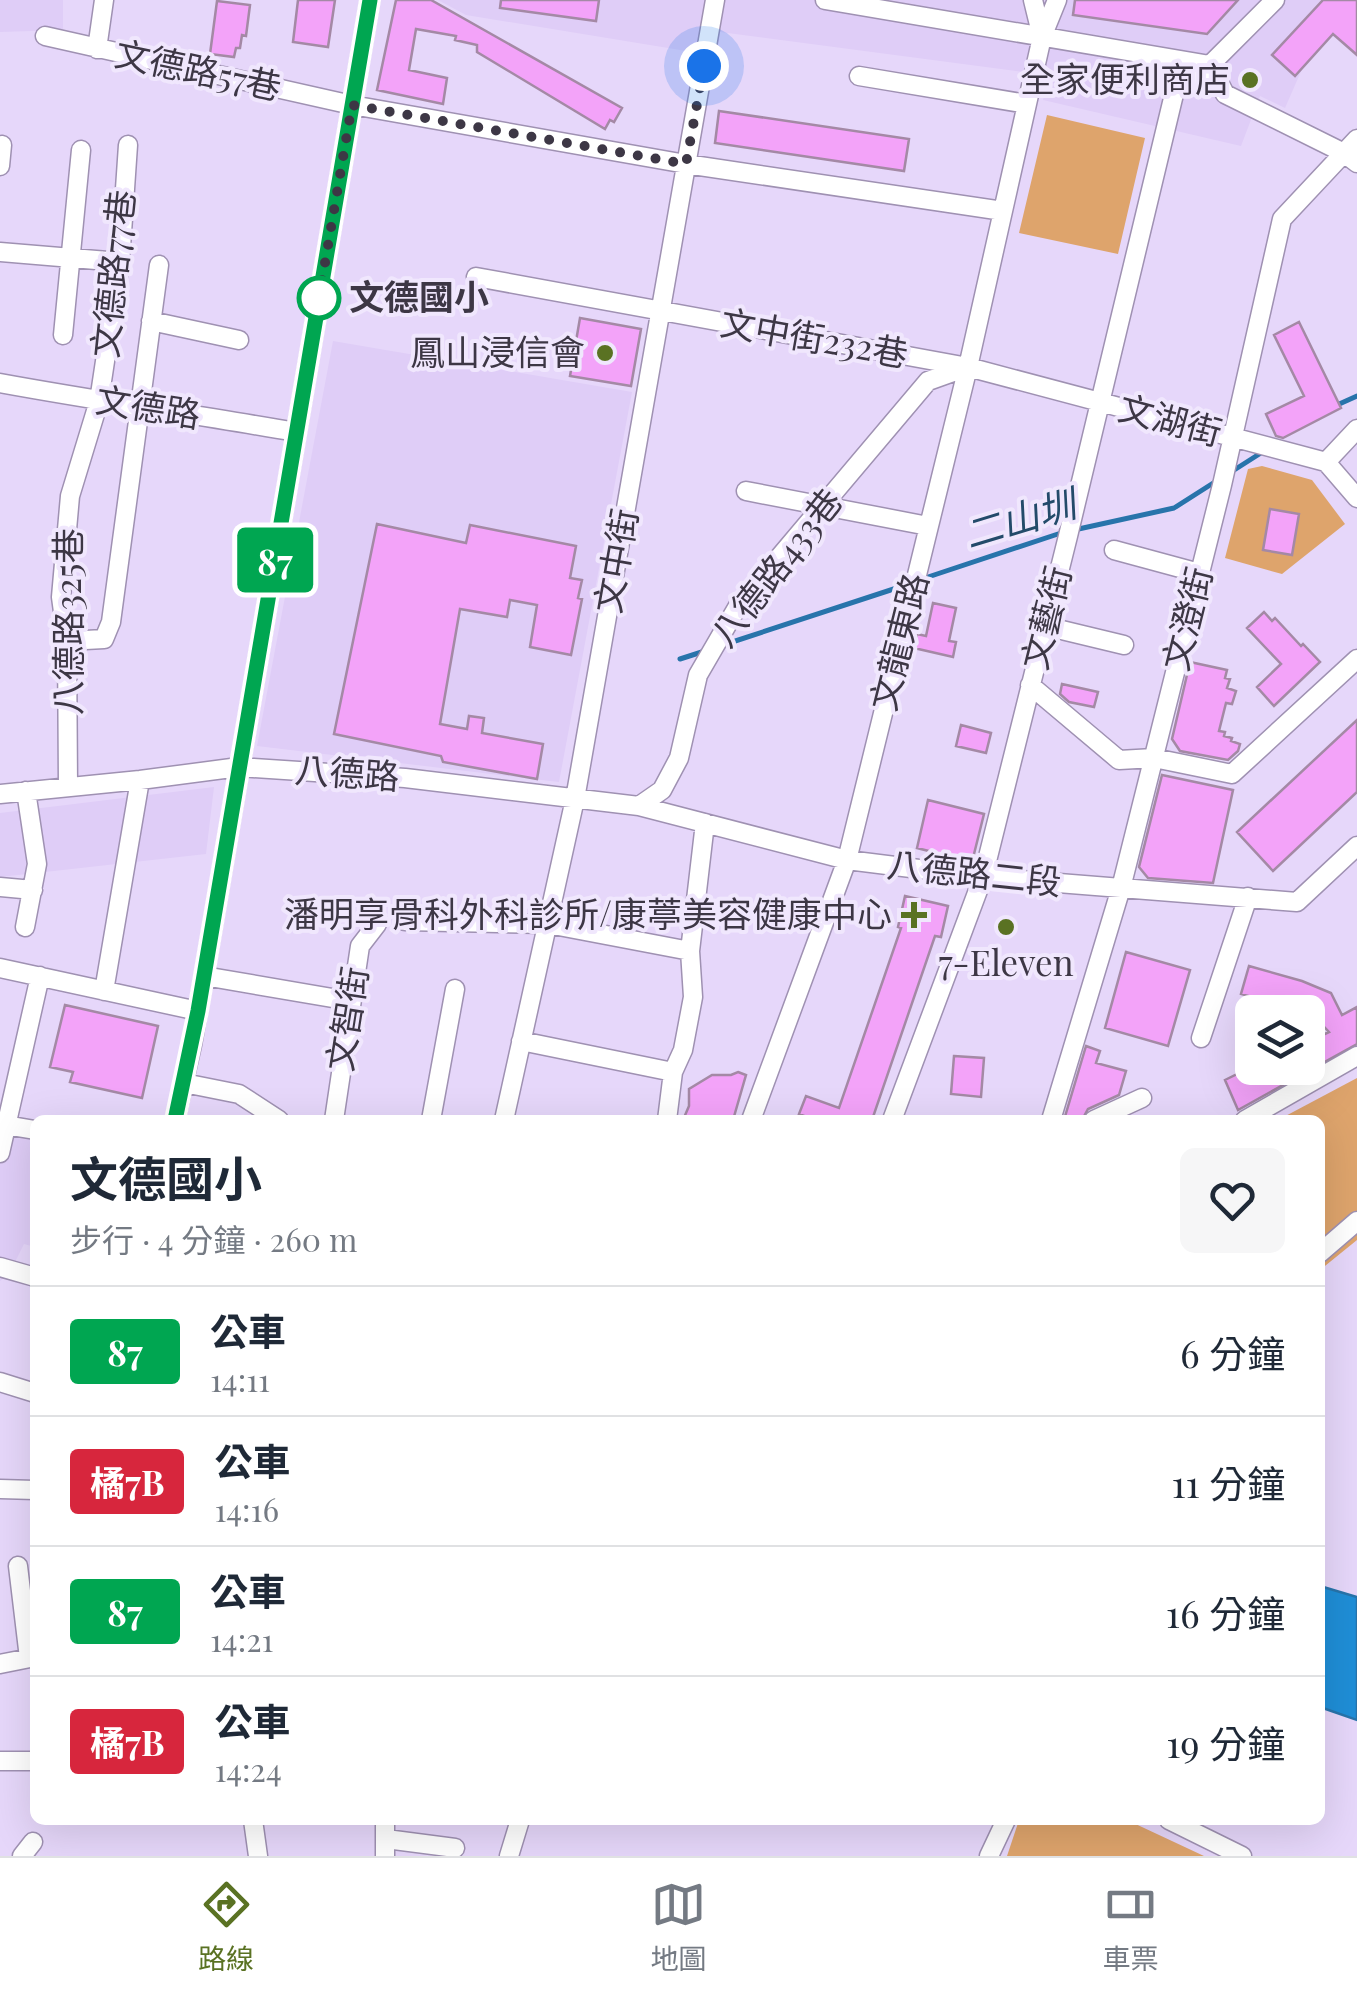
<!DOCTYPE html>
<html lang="zh-TW">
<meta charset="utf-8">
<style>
body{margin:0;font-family:"Playfair Display","Noto Sans TC",serif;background:#f6f6f7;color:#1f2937;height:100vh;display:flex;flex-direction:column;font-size:38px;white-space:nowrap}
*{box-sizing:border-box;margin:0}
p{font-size:32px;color:#747a83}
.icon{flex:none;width:55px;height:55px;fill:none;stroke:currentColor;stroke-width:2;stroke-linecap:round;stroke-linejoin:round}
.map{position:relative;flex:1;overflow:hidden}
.drawer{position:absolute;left:30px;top:1115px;width:1295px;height:710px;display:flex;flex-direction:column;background:#fff;border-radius:15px;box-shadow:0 10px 40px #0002}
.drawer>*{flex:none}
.badge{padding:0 20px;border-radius:8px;font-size:35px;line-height:65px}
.buttons{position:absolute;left:1235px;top:995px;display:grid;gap:20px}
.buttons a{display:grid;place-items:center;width:90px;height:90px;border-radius:15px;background:#fff;box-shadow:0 10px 40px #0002;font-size:50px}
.you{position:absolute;width:50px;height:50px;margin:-25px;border:8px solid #fff;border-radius:50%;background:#1a73e8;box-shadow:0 0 0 15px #1a73e833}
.map>.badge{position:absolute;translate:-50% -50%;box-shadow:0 0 0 5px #fff}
.round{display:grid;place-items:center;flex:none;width:105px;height:105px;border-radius:15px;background:#f6f6f7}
.overview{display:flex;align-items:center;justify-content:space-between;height:170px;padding:0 40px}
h1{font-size:48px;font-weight:700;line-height:75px}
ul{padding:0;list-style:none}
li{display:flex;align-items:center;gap:30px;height:130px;padding:0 40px;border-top:2px solid #e0e1e3}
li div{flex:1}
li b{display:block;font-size:38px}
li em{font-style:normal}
li .badge{min-width:110px;font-weight:700;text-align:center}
.dock{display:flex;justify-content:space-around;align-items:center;height:140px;border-top:2px solid #e0e1e3;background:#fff;font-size:28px;color:#747a83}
.dock a{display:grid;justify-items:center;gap:5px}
.dock .on{color:#5a7223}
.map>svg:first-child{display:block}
.built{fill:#dfcdf7}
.green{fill:#dea46c}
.water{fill:#1f8ed7;stroke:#2874ab;stroke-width:2.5}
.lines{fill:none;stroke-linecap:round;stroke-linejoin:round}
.stream{stroke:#2874ab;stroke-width:5}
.building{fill:#f3a3f9;stroke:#a489a5;stroke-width:2.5}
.minor-casing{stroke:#9f91b2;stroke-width:21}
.minor{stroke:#fff;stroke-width:18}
.line-casing{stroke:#fff;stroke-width:22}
.line{stroke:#00a651;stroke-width:15}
.walk{stroke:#3d3745;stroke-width:10;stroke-dasharray:0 18}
.poi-dot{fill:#5a7223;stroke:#f0e7fd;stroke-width:4}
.stop-dot{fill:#fff;stroke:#00a651;stroke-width:5}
.labels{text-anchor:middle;stroke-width:8;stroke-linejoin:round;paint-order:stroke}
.street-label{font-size:35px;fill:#3d3745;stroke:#f0e7fd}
.poi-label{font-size:35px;fill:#3d3745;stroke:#f0e7fd;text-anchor:end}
.stop-label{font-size:35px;font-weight:bold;fill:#3d3745;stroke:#f0e7fd;text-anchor:start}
.water-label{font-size:38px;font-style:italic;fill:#234b6a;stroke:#f0e7fd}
</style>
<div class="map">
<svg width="1357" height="1856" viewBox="0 0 1357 1856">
<rect width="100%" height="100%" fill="#e6d7fa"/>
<path class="built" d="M 0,0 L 63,0 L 63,30 L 0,32 Z
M 438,0 L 1357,0 L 1357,15 L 1306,60 L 1285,108 L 1260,96 L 1241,146 L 1043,100 L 1048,78 L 1024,72 L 720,32 L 717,56 L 466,15 Z
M 333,341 L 632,392 L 559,782 L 257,746 Z
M 214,787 L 206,854 L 0,877 L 0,813 Z
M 0,1136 L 35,1138 L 35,1247 L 24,1244 L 9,1274 L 0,1281 Z"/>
<path class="green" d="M 1047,115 L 1145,138 L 1118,254 L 1019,233 Z
M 1262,466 L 1312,480 L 1345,524 L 1282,574 L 1225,558 L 1248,469 Z
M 1357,1078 L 1357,1240 L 1320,1270 L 1320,1120 L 1278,1120 Z
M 1019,1820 L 1127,1820 L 1204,1856 L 1007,1856 Z"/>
<path class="water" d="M 1320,1586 L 1357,1597 L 1357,1720 L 1320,1707 Z"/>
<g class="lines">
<path class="stream" d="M 1337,405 L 1357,396
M 1231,472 L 1264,451
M 1074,530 L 1174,508 L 1218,480
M 922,579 L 1064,532
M 723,645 L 912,583
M 680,659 L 708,650"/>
</g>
<path class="building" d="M 298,0 L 335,0 L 328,47 L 293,42 Z
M 396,0 L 431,0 L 622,108 L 614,122 L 610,120 L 605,129 L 477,52 L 477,45 L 455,40 L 456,36 L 416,29 L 409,70 L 447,78 L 443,104 L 377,90 Z
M 501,0 L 599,0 L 596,21 L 500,8 Z
M 1075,0 L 1238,0 L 1207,34 L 1073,15 Z
M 1323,0 L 1357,0 L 1357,55 L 1333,34 L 1295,76 L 1272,55 Z
M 217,1 L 250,5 L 246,36 L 242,35 L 240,48 L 236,48 L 234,57 L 210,54 Z
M 719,111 L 909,139 L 904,171 L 715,143 Z
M 580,318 L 641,329 L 631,386 L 570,376 Z
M 1299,322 L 1341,408 L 1283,438 L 1276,436 L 1266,414 L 1304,396 L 1274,335 Z
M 1270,509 L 1299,514 L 1292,555 L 1263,550 Z
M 377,524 L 466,543 L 470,525 L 576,546 L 570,578 L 582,580 L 578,598 L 582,599 L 571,655 L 530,647 L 537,605 L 510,600 L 507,617 L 460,609 L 440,724 L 467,729 L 469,716 L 484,718 L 482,733 L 543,744 L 537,779 L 443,762 L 441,756 L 334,734 Z
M 933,603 L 956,608 L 949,641 L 956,642 L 953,657 L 914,648 L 917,634 L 926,636 Z
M 1264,612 L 1272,621 L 1275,618 L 1301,646 L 1303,644 L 1320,662 L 1274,706 L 1257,687 L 1281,664 L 1247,628 Z
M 1190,662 L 1227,670 L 1225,678 L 1230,679 L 1227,688 L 1236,691 L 1232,704 L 1226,703 L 1219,731 L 1225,732 L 1224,736 L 1232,738 L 1231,741 L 1240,744 L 1238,751 L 1228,760 L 1180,751 L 1172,739 Z
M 1062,684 L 1098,692 L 1094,707 L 1069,702 L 1060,694 Z
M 1357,720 L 1357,792 L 1273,871 L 1237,832 Z
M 961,725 L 991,733 L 986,753 L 956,746 Z
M 1162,775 L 1233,790 L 1213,883 L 1148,878 L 1139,867 Z
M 928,800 L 984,814 L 972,862 L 917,848 Z
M 905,896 L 948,906 L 941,937 L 935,936 L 872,1120 L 814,1120 L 799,1114 L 806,1096 L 839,1108 L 901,928 L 898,927 Z
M 1126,952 L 1190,970 L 1168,1046 L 1105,1028 Z
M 1249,966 L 1302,981 L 1331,993 L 1342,1015 L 1357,1007 L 1357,1044 L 1238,1110 L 1225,1080 L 1243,1071 L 1242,1068 L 1308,1068 L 1308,1042 L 1329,1032 L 1312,1014 L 1241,994 Z
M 65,1005 L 158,1026 L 142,1098 L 70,1082 L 73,1072 L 50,1067 Z
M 1086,1046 L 1100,1051 L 1096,1063 L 1126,1071 L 1119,1095 L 1088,1109 L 1082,1120 L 1064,1120 Z
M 954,1056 L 984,1058 L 981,1097 L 951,1094 Z
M 738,1072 L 746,1075 L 733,1120 L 683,1120 L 689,1106 L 689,1089 L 712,1075 L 731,1075 Z"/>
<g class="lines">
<g class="minor-casing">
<path id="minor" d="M 825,0 L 1210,65
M 1033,0 L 1042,37
M 45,36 L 352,105 L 686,164 L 1003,211
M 97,49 L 104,0
M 1210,65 L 1225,94 L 1344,153 L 1357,163
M 859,76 L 1027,104
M 0,166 L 2,145
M 0,252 L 120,262
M 476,277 L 968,367 L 1326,462 L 1357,498
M 151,321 L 239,340
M 63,335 L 81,150
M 0,383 C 98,401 198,415 296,432
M 1326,462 L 1357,429
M 746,491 L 928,526
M 1114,550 L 1199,573
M 1045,626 L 1124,645
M 67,641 L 104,639 L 111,622 L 159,265
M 1030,685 L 1119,760 L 1154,758 L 1232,774 L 1357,659
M 68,786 L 67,641 L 61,597 L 70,496 L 99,401 L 120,262 L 128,145
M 0,794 L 140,780 L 239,767 L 405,778 L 639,806 L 847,860 L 983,877 L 1297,902 L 1357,846
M 639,806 L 662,790 L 679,758 L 698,675 L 738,606 L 928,381 L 967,367
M 0,887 L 33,890
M 405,921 L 548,924 L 690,951 L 693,997 L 683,1050 L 673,1072 L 667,1120
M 25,927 L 37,864 L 26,791
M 690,951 L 705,823
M 0,968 L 198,1011
M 204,976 L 350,1001
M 104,991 L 140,780
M 1201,1038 L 1248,897
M 521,1041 L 673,1072
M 184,1083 L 239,1094 L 279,1120
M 175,1120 L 192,1045 L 204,976 L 370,0
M 334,1120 L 360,946 L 377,924
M 431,1120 L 455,989
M 504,1120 L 575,799 L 715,0
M 751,1120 L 847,860 L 968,367 L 1042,37 L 1057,0
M 892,1120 L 983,877 L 1068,536 L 1175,90 L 1210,65 L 1275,0
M 1051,1120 L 1121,888 L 1222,485 L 1282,219 L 1357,139
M 1094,1120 L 1142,1098
M 1245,1120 L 1357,1056
M 0,1124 L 35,1130
M 0,1153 L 40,976
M 1320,1253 L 1357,1221
M 0,1267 L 35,1277
M 0,1382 L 35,1393
M 0,1489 L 35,1490
M 18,1566 L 29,1658
M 0,1664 L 35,1657
M 0,1761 L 35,1761
M 253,1820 L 258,1856
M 385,1820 L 385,1856
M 1169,1820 L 1242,1856
M 386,1839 L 455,1848
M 22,1856 L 33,1842
M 509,1856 L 520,1820
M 989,1856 L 1006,1820"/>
</g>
<use href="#minor" class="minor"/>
</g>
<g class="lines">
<g class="line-casing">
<path id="line" d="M 175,1120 L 198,1011 L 370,0"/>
</g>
<use href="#line" class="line"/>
<path class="walk" d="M 319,298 L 352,105 L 686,164 L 704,66"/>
</g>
<g class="poi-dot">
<circle cx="1250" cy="80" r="10"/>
<circle cx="605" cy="353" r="10"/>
<path d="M909 900h10v10h10v10h-10v10h-10v-10h-10v-10h10z"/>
<circle cx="1006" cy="927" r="10"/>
</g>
<circle class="stop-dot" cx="319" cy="298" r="20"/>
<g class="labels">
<g class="street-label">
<text transform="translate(198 71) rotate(12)" y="12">文德路57巷</text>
<text transform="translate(114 274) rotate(-84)" y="12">文德路77巷</text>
<text transform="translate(814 339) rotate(10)" y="12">文中街232巷</text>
<text transform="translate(148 408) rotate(9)" y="12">文德路</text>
<text transform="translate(1170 421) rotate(15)" y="12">文湖街</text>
<text transform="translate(617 561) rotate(-80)" y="12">文中街</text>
<text transform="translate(777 568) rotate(-52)" y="12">八德路433巷</text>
<text transform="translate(1047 618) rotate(-76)" y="12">文藝街</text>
<text transform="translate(1188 619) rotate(-76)" y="12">文澄街</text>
<text transform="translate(69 622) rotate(-90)" y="12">八德路325巷</text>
<text transform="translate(900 642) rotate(-76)" y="12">文龍東路</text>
<text transform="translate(347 774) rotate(4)" y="12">八德路</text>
<text transform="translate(974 874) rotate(6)" y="12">八德路二段</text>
<text transform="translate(348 1019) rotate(-81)" y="12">文智街</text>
</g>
<g class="poi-label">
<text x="1230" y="92">全家便利商店</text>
<text x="585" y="365">鳳山浸信會</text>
<text x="892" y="927">潘明享骨科外科診所/康葶美容健康中心</text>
<text x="1006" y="976" text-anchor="middle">7-Eleven</text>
</g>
<g class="stop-label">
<text x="349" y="310">文德國小</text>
</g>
<g class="water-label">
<text transform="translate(1020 520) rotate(-17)" y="13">二山圳</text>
</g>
</g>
</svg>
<div class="buttons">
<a><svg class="icon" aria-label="layers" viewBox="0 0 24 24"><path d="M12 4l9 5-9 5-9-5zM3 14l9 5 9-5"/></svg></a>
</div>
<div class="you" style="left:704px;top:66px"></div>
<b class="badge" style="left:275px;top:560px;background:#00a651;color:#fff">87</b>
<section class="drawer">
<div class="overview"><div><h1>文德國小</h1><p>步行 · 4 分鐘 · 260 m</p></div><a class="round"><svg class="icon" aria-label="heart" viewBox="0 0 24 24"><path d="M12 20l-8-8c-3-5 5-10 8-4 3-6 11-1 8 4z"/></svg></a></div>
<ul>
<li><span class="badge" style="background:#00a651;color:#fff">87</span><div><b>公車</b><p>14:11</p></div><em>6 分鐘</em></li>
<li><span class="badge" style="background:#d7263d;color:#fff">橘7B</span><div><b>公車</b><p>14:16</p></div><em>11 分鐘</em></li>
<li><span class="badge" style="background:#00a651;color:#fff">87</span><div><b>公車</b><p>14:21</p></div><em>16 分鐘</em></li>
<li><span class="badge" style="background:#d7263d;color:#fff">橘7B</span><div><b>公車</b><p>14:24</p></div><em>19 分鐘</em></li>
</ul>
</section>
</div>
<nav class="dock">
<a class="on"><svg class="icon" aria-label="directions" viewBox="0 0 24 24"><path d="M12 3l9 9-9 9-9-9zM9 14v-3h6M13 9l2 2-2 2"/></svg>路線</a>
<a><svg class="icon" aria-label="map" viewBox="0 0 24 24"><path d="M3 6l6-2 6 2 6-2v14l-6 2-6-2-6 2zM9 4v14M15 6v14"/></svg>地圖</a>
<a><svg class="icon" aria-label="tickets" viewBox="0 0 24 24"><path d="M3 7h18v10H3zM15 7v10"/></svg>車票</a>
</nav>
